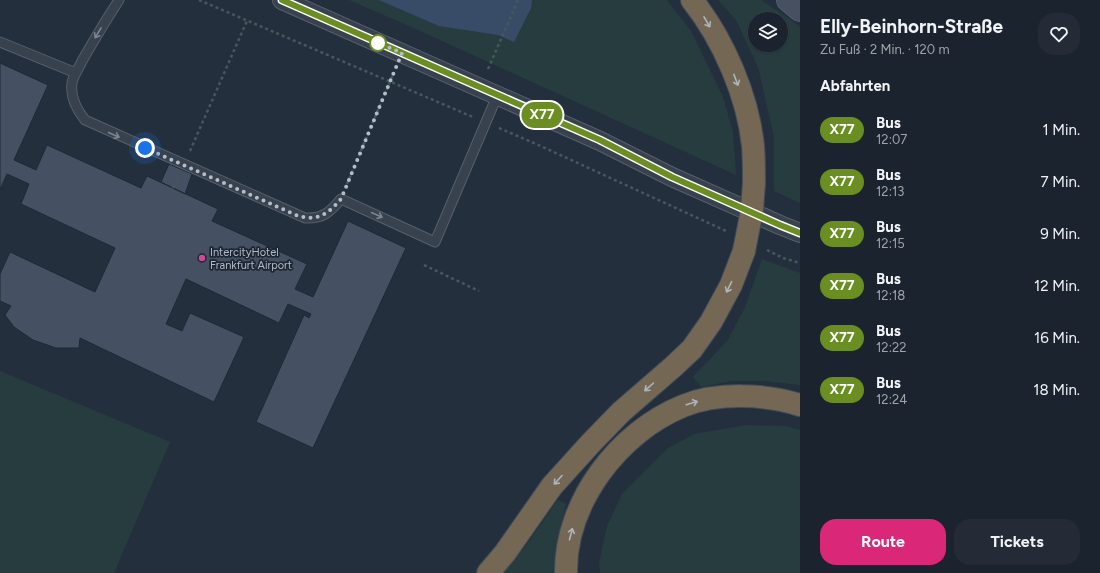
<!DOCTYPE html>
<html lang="de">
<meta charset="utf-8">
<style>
body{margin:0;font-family:Figtree,sans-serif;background:#242b36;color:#f1f3f6;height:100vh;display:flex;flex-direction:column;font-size:15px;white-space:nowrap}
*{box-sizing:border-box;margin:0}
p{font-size:13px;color:#a0a4aa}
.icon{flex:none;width:22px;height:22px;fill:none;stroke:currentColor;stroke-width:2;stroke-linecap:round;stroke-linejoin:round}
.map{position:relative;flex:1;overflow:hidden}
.panel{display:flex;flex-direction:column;background:#1b232e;width:300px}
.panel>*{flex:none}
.badge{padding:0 8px;border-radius:13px;font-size:14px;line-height:26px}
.fabs{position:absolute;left:748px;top:12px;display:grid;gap:8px}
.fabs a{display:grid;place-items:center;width:40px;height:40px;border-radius:50%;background:#1b232e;box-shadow:0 1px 3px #0004,0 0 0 1px #39404a;font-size:20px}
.you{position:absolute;width:20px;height:20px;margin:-10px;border:3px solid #fff;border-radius:50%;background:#1a73e8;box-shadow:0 0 0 6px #1a73e833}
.map>.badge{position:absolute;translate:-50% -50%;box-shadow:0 0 0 2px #fff}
h2{padding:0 20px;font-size:15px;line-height:36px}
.round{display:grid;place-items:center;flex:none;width:42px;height:42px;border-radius:16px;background:#242b36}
.summary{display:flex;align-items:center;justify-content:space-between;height:68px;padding:0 20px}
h1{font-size:19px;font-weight:700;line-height:30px}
.button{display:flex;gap:8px;margin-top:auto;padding:8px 20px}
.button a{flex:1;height:46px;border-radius:16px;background:#db2777;color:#fff;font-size:16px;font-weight:700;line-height:46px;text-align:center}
.button a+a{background:#242b36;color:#f1f3f6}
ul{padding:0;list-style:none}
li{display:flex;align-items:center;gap:12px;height:52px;padding:0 20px}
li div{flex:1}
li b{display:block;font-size:15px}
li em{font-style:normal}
li .badge{min-width:44px;font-weight:700;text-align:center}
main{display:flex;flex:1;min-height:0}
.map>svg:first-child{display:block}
.green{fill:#263c3f;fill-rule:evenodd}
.water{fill:#394c67}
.building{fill:#455162;stroke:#1f2835}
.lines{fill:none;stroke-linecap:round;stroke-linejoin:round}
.lane-casing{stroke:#565f6c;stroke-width:11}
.street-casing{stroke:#565f6c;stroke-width:20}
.secondary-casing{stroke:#565f6c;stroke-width:24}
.highway-casing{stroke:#434c59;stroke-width:24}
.path{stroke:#44595c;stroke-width:2.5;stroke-dasharray:3 3;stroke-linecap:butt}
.lane{stroke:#38414e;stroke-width:9}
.street{stroke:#38414e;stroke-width:18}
.secondary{stroke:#465061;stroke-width:22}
.highway{stroke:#746855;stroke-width:22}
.highway-bridge-casing{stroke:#434c59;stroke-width:24;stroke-linecap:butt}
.highway-bridge{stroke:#746855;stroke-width:22}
.oneway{stroke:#aeb4bd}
.oneway2{stroke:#7c8592}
.line-casing{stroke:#fff;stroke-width:9}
.line{stroke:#6b8e23;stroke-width:6}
.walk{stroke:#b4bcc9;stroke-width:4;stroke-dasharray:0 7.2}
.stop-dot{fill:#fff;stroke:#6b8e23;stroke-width:2}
.hotel-dot{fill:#d1479c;stroke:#1d2633;stroke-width:1.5}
.labels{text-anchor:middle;stroke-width:3.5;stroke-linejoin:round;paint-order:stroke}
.poi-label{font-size:11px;fill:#b4bcc9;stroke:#1d2633;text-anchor:start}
</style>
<main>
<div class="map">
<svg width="800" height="573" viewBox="0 0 800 573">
<rect width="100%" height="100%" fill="#242f3e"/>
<path class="green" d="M 349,0 L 667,0 L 691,31 L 723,97 L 733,132 L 736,175 L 407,25 Z
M 718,0 L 761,0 L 790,19 L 800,27 L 800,203 L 774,191 L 774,137 L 758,67 L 736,20 ZM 755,19 L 781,19 L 781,45 L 755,45 Z
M 762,259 L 800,273 L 800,385 L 765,381 L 731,381 L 701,387 L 693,377 L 728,340 L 745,307 Z
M 0,371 L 170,442 L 114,573 L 0,573 Z
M 746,425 L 785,426 L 800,430 L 800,573 L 600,573 L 599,563 L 607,526 L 622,494 L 668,448 L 694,434 Z
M 558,500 L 566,504 L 555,554 L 554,573 L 502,573 L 525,547 Z"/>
<path class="water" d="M 379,0 L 532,0 L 531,8 L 514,42 L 498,35 L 439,26 Z"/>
<path class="building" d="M 0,63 L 48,85 L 14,160 L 36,170 L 47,145 L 141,188 L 147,176 L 173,188 L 218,209 L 212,221 L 307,264 L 295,289 L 313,297 L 348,221 L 406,248 L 313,448 L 256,422 L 304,315 L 309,318 L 311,314 L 288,304 L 279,323 L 186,279 L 166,324 L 182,331 L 190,313 L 244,337 L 214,402 L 80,338 L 79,348 L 56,348 L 33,340 L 14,327 L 5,315 L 11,306 L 0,301 L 0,274 L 10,252 L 95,292 L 115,248 L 21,204 L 29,184 L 7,174 L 0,190 Z
M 169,164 L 192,174 L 185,194 L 161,182 Z"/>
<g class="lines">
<g class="lane-casing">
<path id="lane" d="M 119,0 C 106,20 94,40 82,61 C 79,68 73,76 72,83 C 70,97 77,110 85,120 L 305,218 C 323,219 330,212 341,199 L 435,242 L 497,96
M 0,42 L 76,73"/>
</g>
<g class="street-casing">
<path id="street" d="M 282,0 L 600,141 L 672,177 L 780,225 L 800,233"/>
</g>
<g class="secondary-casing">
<path id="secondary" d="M 788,0 L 800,10"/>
</g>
<g class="highway-casing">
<path id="highway" d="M 692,0 C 723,39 748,96 753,146 C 754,158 754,170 754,183
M 488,573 L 505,553 L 552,486 L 590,444 L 621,412 L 674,366 L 692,349 L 711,322 L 731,285 L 744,251
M 566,573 C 565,502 619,432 683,406 C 717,392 766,394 800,405"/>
</g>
<path class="path" d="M 199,0 L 473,117
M 488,69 L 518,0
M 499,128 L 543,147 L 726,231
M 190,151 L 247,21
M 347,184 L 394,72
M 173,188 L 177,179
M 767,250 L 783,258 L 800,263
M 424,265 L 479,291"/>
<use href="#lane" class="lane"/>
<use href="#street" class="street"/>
<use href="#secondary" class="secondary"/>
<use href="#highway" class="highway"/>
<g class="highway-bridge-casing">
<path id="highway-bridge" d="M 744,251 L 752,210 L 754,183"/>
</g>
<use href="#highway-bridge" class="highway-bridge"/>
</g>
<defs><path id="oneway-shaft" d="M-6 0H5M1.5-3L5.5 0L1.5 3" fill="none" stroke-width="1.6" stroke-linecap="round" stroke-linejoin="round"/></defs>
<g class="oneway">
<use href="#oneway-shaft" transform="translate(707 22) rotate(60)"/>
<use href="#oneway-shaft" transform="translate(736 80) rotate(69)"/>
<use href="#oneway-shaft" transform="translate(729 287) rotate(116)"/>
<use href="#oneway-shaft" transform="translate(649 387) rotate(138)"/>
<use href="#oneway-shaft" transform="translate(692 403) rotate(-17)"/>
<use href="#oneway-shaft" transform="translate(558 480) rotate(132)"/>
<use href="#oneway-shaft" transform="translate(571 534) rotate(-75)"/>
</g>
<g class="oneway2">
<use href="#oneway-shaft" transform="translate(98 33) rotate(121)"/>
<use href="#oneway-shaft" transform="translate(114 135) rotate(24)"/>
<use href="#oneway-shaft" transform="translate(377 215) rotate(24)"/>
</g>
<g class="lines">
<g class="line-casing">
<path id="line" d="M 282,0 L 600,140 L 672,177 L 780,225 L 800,233"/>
</g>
<use href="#line" class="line"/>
<path class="walk" d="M 145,148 L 296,215 C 317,222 327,215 341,199 L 402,53 L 378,43"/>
</g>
<circle class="stop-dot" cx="378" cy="43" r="8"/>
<circle class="hotel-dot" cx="202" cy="258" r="4"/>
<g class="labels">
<g class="poi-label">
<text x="210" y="256">IntercityHotel<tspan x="210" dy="13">Frankfurt Airport</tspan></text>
</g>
</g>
</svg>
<div class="fabs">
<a><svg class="icon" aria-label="layers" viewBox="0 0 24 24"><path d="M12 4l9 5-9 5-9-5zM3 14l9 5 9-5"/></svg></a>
</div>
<div class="you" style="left:145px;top:148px"></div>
<b class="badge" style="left:542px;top:115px;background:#6b8e23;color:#fff">X77</b>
</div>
<section class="panel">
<div class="summary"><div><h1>Elly-Beinhorn-Straße</h1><p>Zu Fuß · 2 Min. · 120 m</p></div><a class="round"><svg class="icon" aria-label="heart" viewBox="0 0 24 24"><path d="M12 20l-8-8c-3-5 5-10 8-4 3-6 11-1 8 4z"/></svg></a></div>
<h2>Abfahrten</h2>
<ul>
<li><span class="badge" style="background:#6b8e23;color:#fff">X77</span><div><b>Bus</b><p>12:07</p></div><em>1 Min.</em></li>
<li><span class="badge" style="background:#6b8e23;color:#fff">X77</span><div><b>Bus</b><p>12:13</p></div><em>7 Min.</em></li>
<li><span class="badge" style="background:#6b8e23;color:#fff">X77</span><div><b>Bus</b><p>12:15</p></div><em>9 Min.</em></li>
<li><span class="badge" style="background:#6b8e23;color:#fff">X77</span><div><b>Bus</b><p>12:18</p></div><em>12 Min.</em></li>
<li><span class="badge" style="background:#6b8e23;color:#fff">X77</span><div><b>Bus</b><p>12:22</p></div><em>16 Min.</em></li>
<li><span class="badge" style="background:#6b8e23;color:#fff">X77</span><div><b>Bus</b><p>12:24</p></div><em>18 Min.</em></li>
</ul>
<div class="button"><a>Route</a><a>Tickets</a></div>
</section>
</main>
